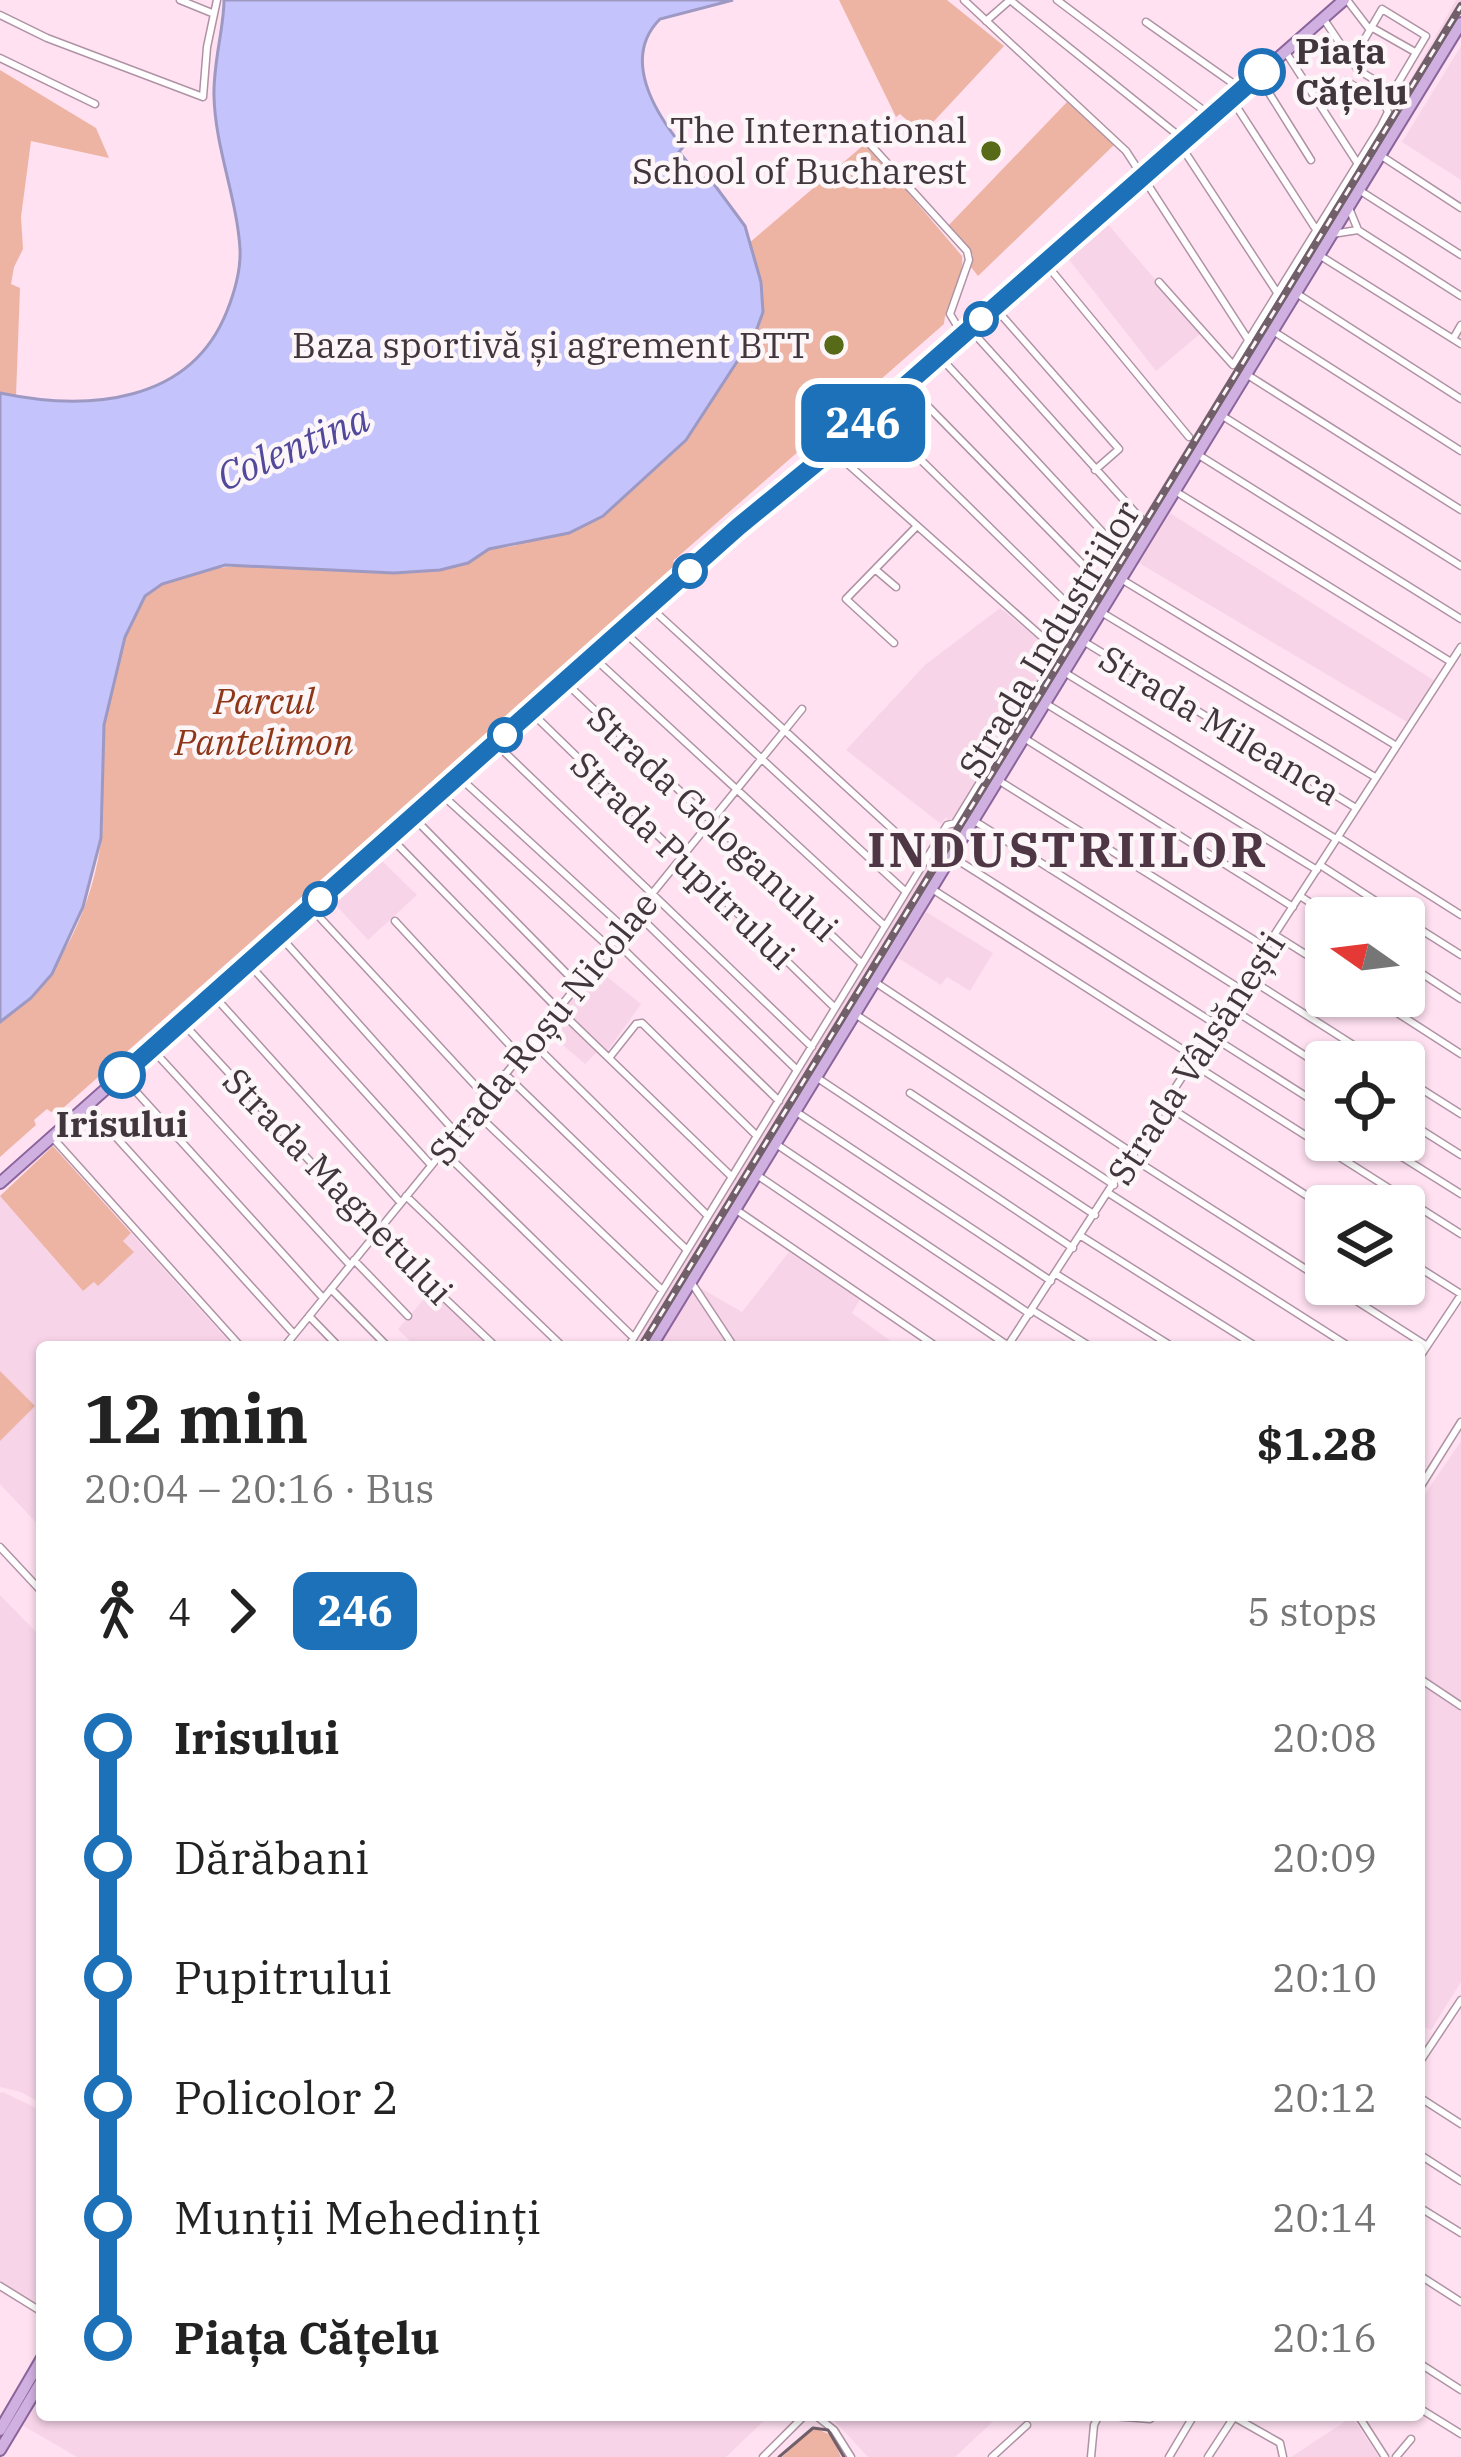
<!DOCTYPE html>
<meta charset="utf-8">
<style>
body{margin:0;font-family:"IBM Plex Serif",serif;background:#f2f2f2;color:#222;height:100vh;display:flex;flex-direction:column;font-size:45px;white-space:nowrap}
*{box-sizing:border-box;margin:0}
p{font-size:39px;color:#767676}
.icon{flex:none;width:66px;height:66px;fill:none;stroke:currentColor;stroke-width:2;stroke-linecap:round;stroke-linejoin:round}
.map{position:relative;flex:1;overflow:hidden}
.drawer{position:absolute;left:36px;top:1341px;width:1389px;height:1080px;display:flex;flex-direction:column;background:#fff;border-radius:12px;box-shadow:0 3px 9px #0004}
.drawer>*{flex:none}
.badge{padding:0 24px;border-radius:18px;font-size:42px;line-height:78px}
.needle{width:78px;rotate:284deg}
.fabs{position:absolute;left:1305px;top:897px;display:grid;gap:24px}
.fabs a{display:grid;place-items:center;width:120px;height:120px;border-radius:12px;background:#fff;box-shadow:0 3px 9px #0004;font-size:60px}
.map>.badge{position:absolute;translate:-50% -50%;box-shadow:0 0 0 6px #fff}
.legs{display:flex;align-items:center;gap:18px;height:132px;padding:0 48px;font-size:39px}
.legs p{margin-inline-start:auto}
.summary{display:flex;align-items:center;justify-content:space-between;height:204px;padding:0 48px}
h1{font-size:66px;font-weight:800;line-height:90px}
ul{padding:0 48px;list-style:none}
li{display:flex;align-items:center;gap:42px;height:120px;font-size:45px}
li i{display:grid;place-items:center;width:18px;height:100%;margin:0 15px;background:currentColor}
li i::after{content:'';width:30px;height:30px;margin:-15px;border:9px solid;border-radius:50%;background:#fff}
li p{margin-inline-start:auto}
li:first-child i{background:linear-gradient(#0000 50%,currentColor 0)}
li:last-child i{background:linear-gradient(currentColor 50%,#0000 0)}
.map>svg:first-child{display:block}
.built{fill:#f8d4e9}
.green{fill:#edb4a3}
.water{fill:#c4c3fc;stroke:#9d99c3;stroke-width:3}
.lines{fill:none;stroke-linecap:round;stroke-linejoin:round}
.minor-casing{stroke:#af93a4;stroke-width:9}
.major-casing{stroke:#8a649b;stroke-width:14}
.minor{stroke:#fff;stroke-width:6}
.major{stroke:#d0b0e1;stroke-width:10}
.tram{stroke:#71606a;stroke-width:3}
.rail-casing{stroke:#71606a;stroke-width:8}
.rail{stroke:#fcf6f9;stroke-width:3;stroke-dasharray:9;stroke-linecap:butt}
.line-1-casing{stroke:#fff;stroke-width:27}
.line-1{stroke:#1d71b8;stroke-width:18}
.stop-1-dot{fill:#fff;stroke:#1d71b8;stroke-width:6}
.poi-dot{fill:#566a18;stroke:#fcf6f9;stroke-width:4.5}
.labels{text-anchor:middle;stroke-width:9;stroke-linejoin:round;paint-order:stroke}
.stop-label{font-size:36px;font-weight:bold;fill:#42363d;stroke:#fcf6f9;text-anchor:start}
.poi-label{font-size:36px;fill:#42363d;stroke:#fcf6f9;text-anchor:end}
.street-label{font-size:36px;fill:#42363d;stroke:#fcf6f9}
.park-label{font-size:36px;font-style:italic;fill:#8f3618;stroke:#fcf6f9}
.water-label{font-size:39px;font-style:italic;fill:#52499b;stroke:#fcf6f9}
.district-label{font-size:48px;font-weight:bold;letter-spacing:3px;fill:#4e3645;stroke:#fcf6f9}
</style>
<div class="map">
<svg width="1461" height="2457" viewBox="0 0 1461 2457">
<rect width="100%" height="100%" fill="#ffe1f2"/>
<path class="built" d="M 1456,0 L 1461,0 L 1461,12 L 1065,660 L 644,1347 L 632,1347 L 951,825 L 946,817 L 941,824 L 846,750 L 925,665 L 1000,608 L 1058,655 L 1395,107 Z
M 1461,46 L 1461,180 L 1402,142 Z
M 1106,222 L 1201,333 L 1156,371 L 1067,257 Z
M 1170,513 L 1435,681 L 1407,722 L 1139,563 Z
M 379,858 L 417,895 L 368,940 L 332,901 Z
M 926,912 L 993,953 L 970,991 L 947,977 L 941,985 L 898,958 Z
M 595,967 L 641,1004 L 604,1056 L 598,1051 L 585,1064 L 557,1040 L 563,1032 L 552,1021 Z
M 0,1196 L 83,1291 L 133,1252 L 123,1241 L 131,1233 L 234,1347 L 42,1347 L 42,1529 L 0,1484 Z
M 789,1252 L 860,1299 L 852,1313 L 899,1347 L 659,1347 L 697,1286 L 742,1312 Z
M 433,1288 L 494,1347 L 416,1347 L 398,1329 Z
M 1461,1441 L 1461,1982 L 1431,2030 L 1419,2024 L 1419,1503 Z
M 0,1595 L 42,1638 L 42,2104 L 21,2092 L 0,2087 Z
M 3,2092 L 42,2111 L 42,2316 L 0,2289 L 0,2093 Z
M 42,2390 L 42,2415 L 770,2415 L 726,2457 L 77,2457 L 22,2425 Z
M 829,2415 L 1000,2415 L 955,2457 L 868,2457 Z
M 1352,2417 L 1379,2457 L 1291,2457 Z"/>
<path class="green" d="M 839,0 L 947,0 L 1004,46 L 922,134 L 900,114 L 896,117 Z
M 0,70 L 96,128 L 109,158 L 31,141 L 21,217 L 23,249 L 14,267 L 11,284 L 20,288 L 16,396 L 0,393 Z
M 1067,102 L 1114,145 L 978,276 L 971,267 L 973,255 L 948,226 Z
M 866,143 L 962,256 C 965,279 946,300 944,324 L 673,561 L 679,570 L 386,832 L 381,827 L 62,1109 L 51,1112 L 47,1109 L 34,1120 L 36,1125 L 0,1157 L 0,1022 C 60,980 93,907 102,835 C 105,804 101,774 102,744 C 104,705 119,626 145,596 C 168,570 226,565 257,567 L 258,563 L 326,571 L 440,570 L 468,563 L 489,549 L 514,546 L 603,516 L 686,440 L 740,356 L 761,282 L 748,244 Z
M 53,1146 L 131,1233 L 123,1241 L 134,1252 L 98,1286 L 94,1282 L 83,1291 L 0,1196 Z
M 0,1371 L 35,1406 L 0,1441 Z
M 817,2429 L 831,2435 L 841,2457 L 782,2457 L 811,2430 Z"/>
<path class="water" d="M 224,0 L 733,0 L 660,19 C 621,58 655,113 683,147 L 679,152 L 702,180 L 708,176 L 745,226 L 761,282 L 763,312 L 755,334 L 686,440 L 603,516 L 569,533 L 489,549 L 468,563 L 440,570 L 394,573 L 225,565 L 162,584 L 145,596 L 125,637 L 104,725 L 101,838 L 83,907 L 52,974 L 31,998 L 0,1022 L 0,393 C 86,411 190,405 227,311 C 235,291 241,271 240,249 C 237,198 215,147 214,96 C 213,63 224,28 224,0 Z"/>
<g class="lines">
<g class="minor-casing">
<path id="minor" d="M 180,0 L 212,13
M 964,0 L 1126,151 L 1249,341
M 1010,0 L 1184,140
M 1057,0 L 1211,116
M 1347,0 L 1370,30
M 0,15 L 47,38 L 203,97 L 207,47 L 217,0
M 1323,18 L 1358,70 L 1393,91
M 986,21 L 1010,0
M 1146,22 L 1241,89
M 1371,27 L 1415,52
M 1345,50 L 1360,47 L 1382,9 L 1426,36 L 1385,105 L 1346,81
M 1285,51 L 1358,164
M 0,58 L 95,104
M 1259,77 L 1311,160
M 1231,98 L 1317,231
M 868,142 L 967,251 L 969,260 L 950,314 L 962,334
M 1181,146 L 1278,294
M 1380,155 L 1461,208
M 1359,190 L 1461,255
M 1349,208 L 1358,230 L 1461,296
M 1332,234 L 1358,230
M 1319,255 L 1461,344
M 1046,264 L 1189,437
M 1159,282 L 1233,365 L 1381,126 L 1388,112 L 1385,105
M 1296,293 L 1461,399
M 996,309 L 1119,449 L 1095,470
M 1273,331 L 1461,451
M 1453,339 L 1461,325
M 939,356 L 1120,551
M 1246,374 L 1461,510
M 907,385 L 1100,582
M 874,414 L 1079,615
M 1221,415 L 1461,566
M 832,450 L 1058,651
M 1197,454 L 1461,619
M 1175,491 L 1451,662
M 876,570 L 896,587
M 1121,579 L 1395,745
M 650,607 L 926,860
M 1101,612 L 1375,777
M 622,630 L 906,892
M 1083,641 L 1356,808
M 894,643 L 846,599 L 917,526
M 593,657 L 885,926
M 1064,672 L 1336,839
M 565,682 L 862,964
M 1045,703 L 1317,870
M 531,712 L 835,1008
M 1024,738 L 1293,907
M 496,744 L 812,1047
M 459,777 L 624,928
M 998,780 L 1267,948
M 440,793 L 609,947
M 413,817 L 578,985
M 973,820 L 1239,988
M 390,837 L 558,1009 L 732,1177
M 1338,837 L 1461,915
M 951,856 L 1217,1025
M 1320,865 L 1402,918
M 932,889 L 1196,1058
M 1300,896 L 1334,918
M 311,908 L 486,1097
M 636,913 L 797,1070
M 1404,919 L 1461,955
M 395,921 L 519,1055
M 279,935 L 457,1134
M 1275,935 L 1326,967
M 614,940 L 779,1101
M 1404,962 L 1461,999
M 248,963 L 431,1165
M 1248,978 L 1380,1062
M 875,982 L 1134,1154
M 214,996 L 401,1203
M 1371,996 L 1461,1054
M 1229,1007 L 1326,1069
M 855,1014 L 1114,1185
M 182,1022 L 376,1233 L 496,1347
M 1211,1036 L 1326,1109
M 532,1042 L 708,1216
M 152,1049 L 350,1265
M 609,1058 L 636,1024 L 642,1023 L 757,1136
M 1193,1064 L 1461,1234
M 505,1074 L 687,1250
M 121,1075 L 323,1298
M 816,1077 L 1073,1248
M 1404,1078 L 1461,1114
M 910,1093 L 1095,1215
M 87,1105 L 294,1334
M 1166,1105 L 1326,1208
M 795,1111 L 1051,1281
M 475,1112 L 662,1290
M 1404,1119 L 1461,1155
M 52,1137 L 241,1347
M 1375,1140 L 1461,1194
M 776,1144 L 1030,1314
M 443,1151 L 633,1337
M 1132,1158 L 1326,1282
M 757,1175 L 1007,1345
M 1110,1194 L 1350,1347
M 406,1196 L 563,1347
M 735,1209 L 937,1347
M 1081,1236 L 1257,1347
M 1404,1258 L 1461,1294
M 354,1260 L 408,1316
M 1056,1274 L 1173,1347
M 691,1282 L 734,1347
M 1330,1284 L 1427,1346
M 331,1289 L 388,1347
M 1032,1310 L 1091,1347
M 309,1316 L 339,1347
M 284,1347 L 802,709
M 628,1347 L 947,825 L 955,823 L 1141,519 L 970,329
M 1007,1347 L 1461,647
M 1419,1358 L 1461,1295
M 1419,1489 L 1461,1422
M 0,1547 L 42,1592
M 1419,1678 L 1461,1706
M 1419,2063 L 1461,2000
M 1419,2097 L 1461,2124
M 1419,2154 L 1461,2181
M 1419,2207 L 1461,2233
M 1419,2275 L 1461,2302
M 0,2286 L 42,2312
M 1419,2363 L 1461,2390
M 1419,2408 L 1461,2434
M 815,2415 L 834,2430 L 851,2457
M 1099,2415 L 1150,2419 L 1155,2415
M 1358,2415 L 1385,2457
M 763,2457 L 805,2415
M 992,2457 L 1027,2425
M 1091,2457 L 1094,2425 L 1099,2415
M 1169,2457 L 1194,2415
M 1208,2457 L 1234,2417 L 1280,2443 L 1283,2457
M 1396,2457 L 1411,2439"/>
</g>
<g class="major-casing">
<path id="major" d="M 0,1183 L 728,536 L 832,450 L 1344,0
M 651,1347 L 1461,23
M 0,2430 L 42,2358
M 0,2450 L 42,2380"/>
</g>
<use href="#minor" class="minor"/>
<use href="#major" class="major"/>
<path class="tram" d="M 779,2457 L 813,2428 L 828,2430 L 844,2457"/>
<g class="rail-casing">
<path id="rail" d="M 641,1347 L 1461,6"/>
</g>
<use href="#rail" class="rail"/>
</g>
<g class="lines">
<g class="line-1-casing">
<path id="line-1" d="M 122,1075 L 738,527 L 832,450 L 1262,72"/>
</g>
<use href="#line-1" class="line-1"/>
</g>
<g class="stop-1-dot">
<circle cx="1262" cy="72" r="21"/>
<circle cx="981" cy="319" r="15"/>
<circle cx="690" cy="571" r="15"/>
<circle cx="505" cy="735" r="15"/>
<circle cx="320" cy="899" r="15"/>
<circle cx="122" cy="1075" r="21"/>
</g>
<g class="poi-dot">
<circle cx="991" cy="151" r="12"/>
<circle cx="834" cy="345" r="12"/>
</g>
<g class="labels">
<g class="stop-label">
<text x="1295" y="64">Piața<tspan x="1295" dy="41">Cățelu</tspan></text>
<text x="122" y="1137" text-anchor="middle">Irisului</text>
</g>
<g class="poi-label">
<text x="967" y="143">The International<tspan x="967" dy="41">School of Bucharest</tspan></text>
<text x="810" y="358">Baza sportivă și agrement BTT</text>
</g>
<g class="street-label">
<text transform="translate(1049 639) rotate(-59)" y="13">Strada Industriilor</text>
<text transform="translate(1220 725) rotate(31)" y="13">Strada Mileanca</text>
<text transform="translate(713 823) rotate(43)" y="13">Strada Gologanului</text>
<text transform="translate(683 860) rotate(44)" y="13">Strada Pupitrului</text>
<text transform="translate(543 1028) rotate(-51)" y="13">Strada Roșu Nicolae</text>
<text transform="translate(1196 1058) rotate(-57)" y="13">Strada Vâlsănești</text>
<text transform="translate(338 1186) rotate(46)" y="13">Strada Magnetului</text>
</g>
<g class="park-label">
<text x="264" y="714">Parcul<tspan x="264" dy="41">Pantelimon</tspan></text>
</g>
<g class="water-label">
<text transform="translate(293 447) rotate(-23)" y="14">Colentina</text>
</g>
<g class="district-label">
<text x="1068" y="867">INDUSTRIILOR</text>
</g>
</g>
</svg>
<div class="fabs">
<a><svg class="needle" viewBox="-14 -14 28 28"><path d="M0-13l5 13h-10z" fill="#e53935"/><path d="M0 13l5-13h-10z" fill="#767676"/></svg></a>
<a><svg class="icon" aria-label="locate" viewBox="0 0 24 24"><circle cx="12" cy="12" r="6"/><path d="M12 2v4M12 18v4M2 12h4M18 12h4"/></svg></a>
<a><svg class="icon" aria-label="layers" viewBox="0 0 24 24"><path d="M12 4l9 5-9 5-9-5zM3 14l9 5 9-5"/></svg></a>
</div>
<b class="badge" style="left:863px;top:423px;background:#1d71b8;color:#fff">246</b>
<section class="drawer">
<div class="summary"><div><h1>12 min</h1><p>20:04 – 20:16 · Bus</p></div><b>$1.28</b></div>
<div class="legs"><svg class="icon" aria-label="walk" viewBox="0 0 24 24"><circle cx="13" cy="4" r="2"/><path d="M13 8l-2 6 4 7M11 14l-3 7M7 12l3-4h3l4 4"/></svg>4<svg class="icon" aria-label="forward" viewBox="0 0 24 24"><path d="M9 5l7 7-7 7"/></svg><b class="badge" style="background:#1d71b8;color:#fff">246</b><p>5 stops</p></div>
<ul>
<li><i style="color:#1d71b8"></i><b>Irisului</b><p>20:08</p></li>
<li><i style="color:#1d71b8"></i><span>Dărăbani</span><p>20:09</p></li>
<li><i style="color:#1d71b8"></i><span>Pupitrului</span><p>20:10</p></li>
<li><i style="color:#1d71b8"></i><span>Policolor 2</span><p>20:12</p></li>
<li><i style="color:#1d71b8"></i><span>Munții Mehedinți</span><p>20:14</p></li>
<li><i style="color:#1d71b8"></i><b>Piața Cățelu</b><p>20:16</p></li>
</ul>
</section>
</div>
